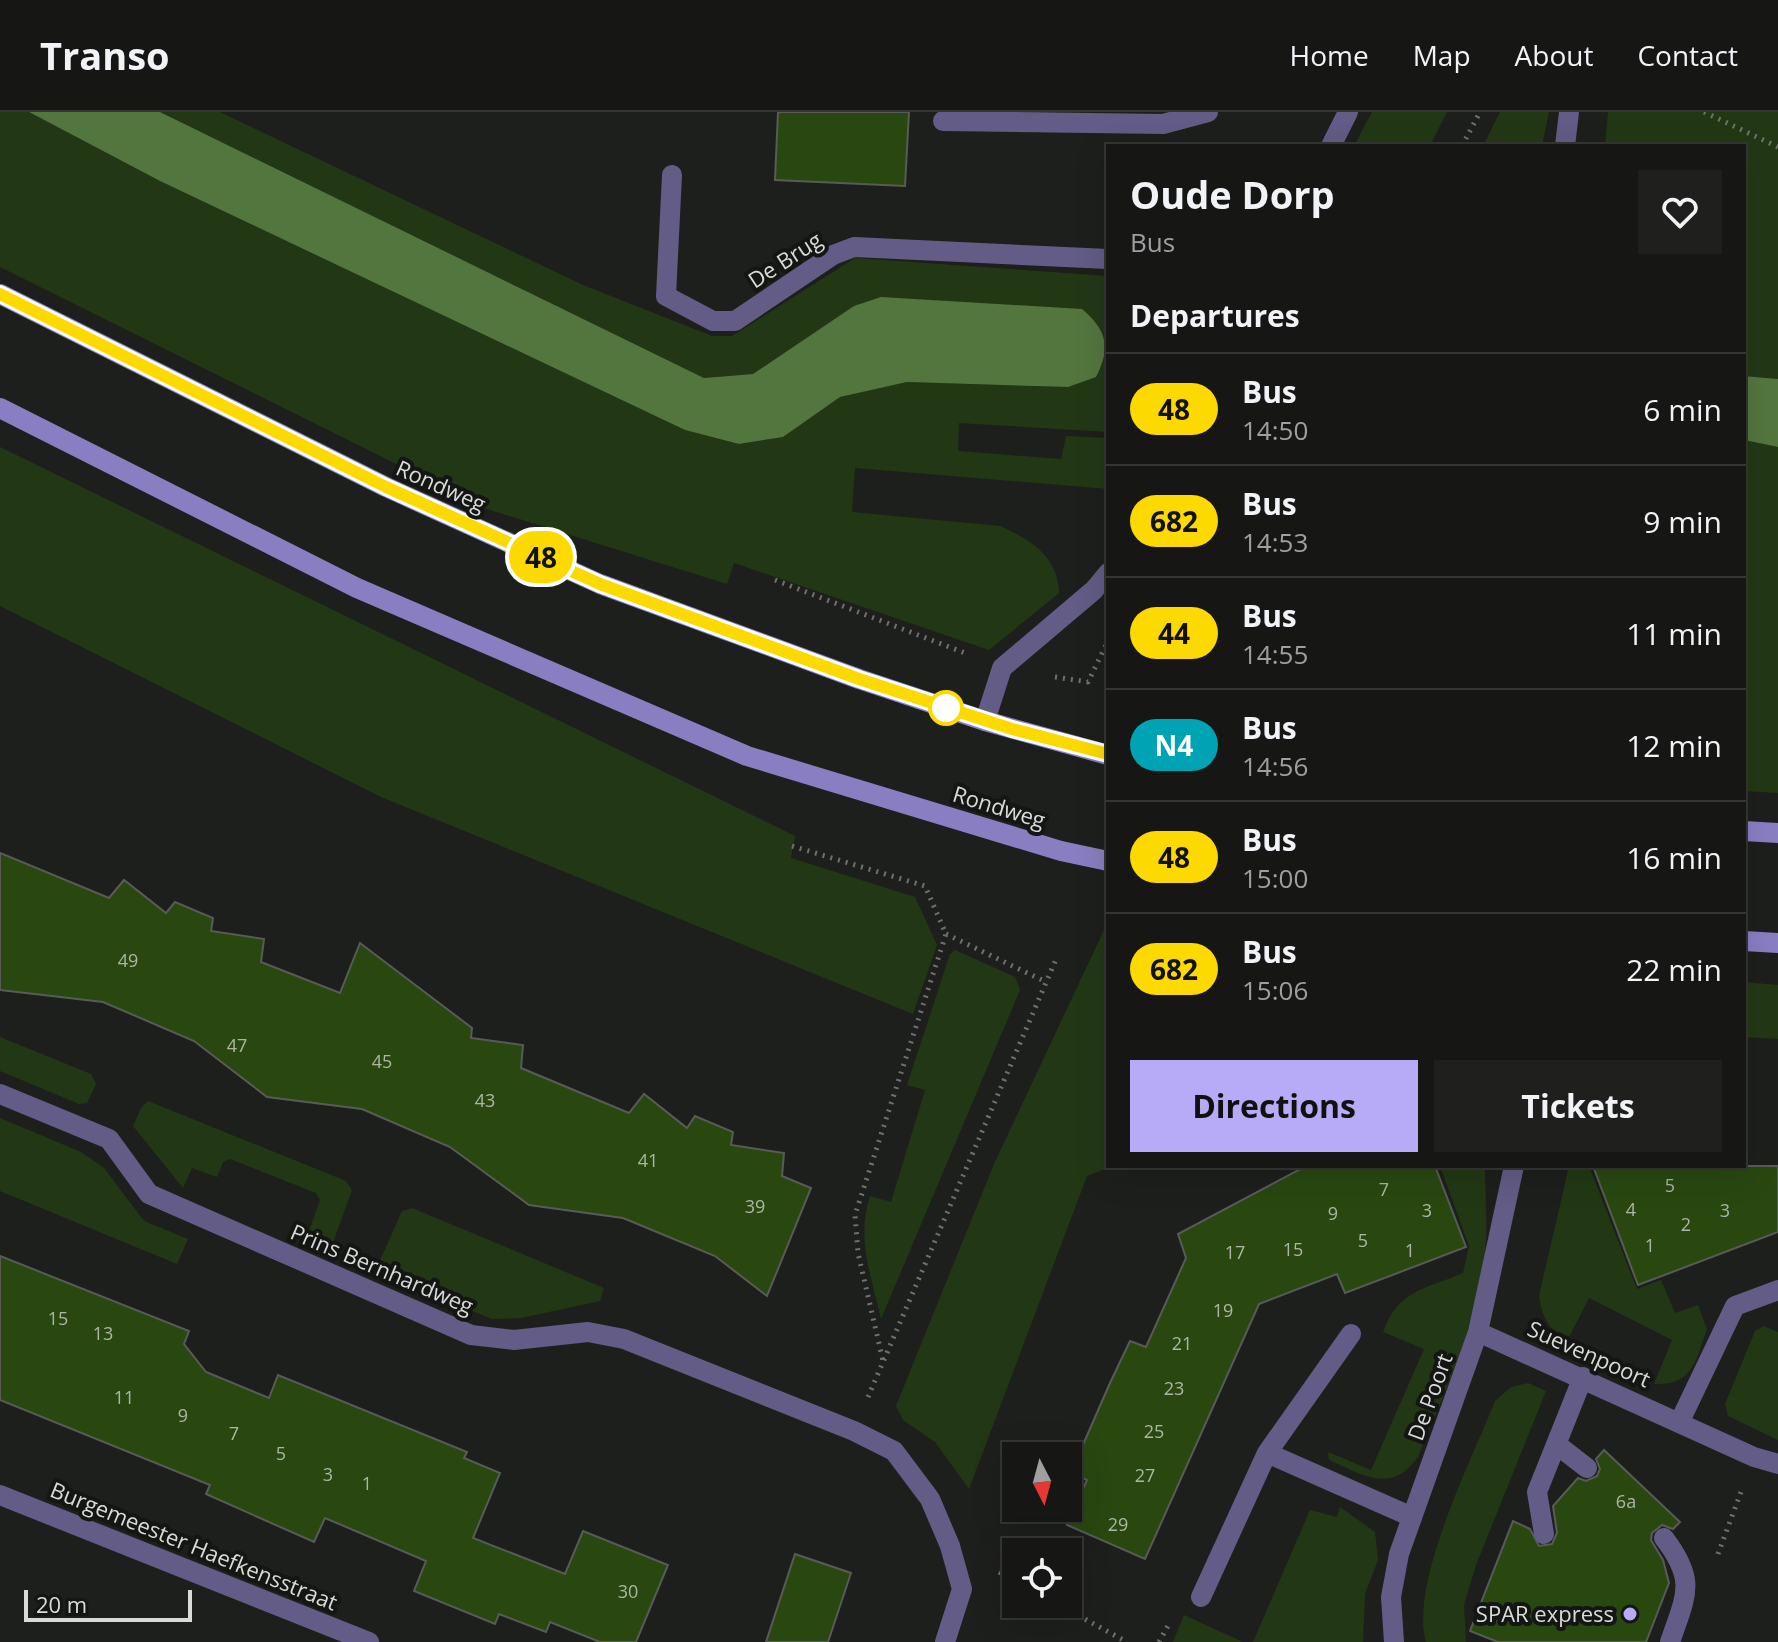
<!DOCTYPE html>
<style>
body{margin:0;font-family:"Open Sans",sans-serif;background:#1f201e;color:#f1f3f6;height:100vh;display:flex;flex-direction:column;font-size:30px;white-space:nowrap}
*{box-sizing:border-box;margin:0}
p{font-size:26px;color:#9e9fa0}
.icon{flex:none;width:44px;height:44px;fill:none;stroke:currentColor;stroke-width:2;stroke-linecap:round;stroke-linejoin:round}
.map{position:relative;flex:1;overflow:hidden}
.side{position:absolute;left:1106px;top:32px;width:640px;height:1024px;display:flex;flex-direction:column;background:#161715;border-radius:0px;box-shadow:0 8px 32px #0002,0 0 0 2px #353634}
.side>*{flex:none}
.badge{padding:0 16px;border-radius:26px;font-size:28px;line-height:52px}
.needle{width:52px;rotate:174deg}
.fabs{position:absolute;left:1002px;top:1330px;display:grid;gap:16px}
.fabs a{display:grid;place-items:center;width:80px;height:80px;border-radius:0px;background:#161715;box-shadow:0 8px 32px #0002,0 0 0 2px #353634;font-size:40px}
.scale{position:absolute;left:24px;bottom:20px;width:168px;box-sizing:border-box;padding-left:8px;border:4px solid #d9dbd8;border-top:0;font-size:22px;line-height:28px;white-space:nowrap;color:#d9dbd8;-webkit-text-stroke:6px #141613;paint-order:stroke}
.map>.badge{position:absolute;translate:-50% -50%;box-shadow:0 0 0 4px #fff}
h2{padding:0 24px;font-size:30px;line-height:72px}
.round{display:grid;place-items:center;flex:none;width:84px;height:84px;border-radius:0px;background:#1f201e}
.summary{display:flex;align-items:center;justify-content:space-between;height:136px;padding:0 24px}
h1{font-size:38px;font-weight:700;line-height:60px}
.primary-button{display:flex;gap:16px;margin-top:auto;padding:16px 24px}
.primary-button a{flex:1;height:92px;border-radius:0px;background:#b7abf8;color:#111;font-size:32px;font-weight:700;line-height:92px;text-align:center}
.primary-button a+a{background:#1f201e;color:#f1f3f6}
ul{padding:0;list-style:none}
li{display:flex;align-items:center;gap:24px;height:112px;padding:0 24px;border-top:2px solid #353634}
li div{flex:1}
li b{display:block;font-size:30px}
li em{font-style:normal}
li .badge{min-width:88px;font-weight:700;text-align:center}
header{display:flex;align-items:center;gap:48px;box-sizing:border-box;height:112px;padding:0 40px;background:#161715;border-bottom:2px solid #353634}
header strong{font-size:38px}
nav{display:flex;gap:44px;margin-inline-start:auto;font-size:28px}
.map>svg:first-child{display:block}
.green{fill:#223815}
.water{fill:#53763f}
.building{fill:#284810;stroke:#585b57;stroke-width:2}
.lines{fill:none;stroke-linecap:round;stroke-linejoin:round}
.path{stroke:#6f716e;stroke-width:5;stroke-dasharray:2 6;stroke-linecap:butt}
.service{stroke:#625c86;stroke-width:20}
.minor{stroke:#625c86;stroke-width:20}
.secondary{stroke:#897ec2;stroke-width:20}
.line-casing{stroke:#fff;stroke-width:18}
.line{stroke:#fcd900;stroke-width:12}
.stop-dot{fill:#fff;stroke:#fcd900;stroke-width:4}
.poi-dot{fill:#b7abf8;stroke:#141613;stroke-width:3}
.labels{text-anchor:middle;stroke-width:8;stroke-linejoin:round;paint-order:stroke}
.number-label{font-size:18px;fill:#adb6a6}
.street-label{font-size:22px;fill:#d9dbd8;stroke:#141613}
.poi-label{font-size:22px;fill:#d9dbd8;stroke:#141613;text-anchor:end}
</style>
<header>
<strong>Transo</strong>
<nav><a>Home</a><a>Map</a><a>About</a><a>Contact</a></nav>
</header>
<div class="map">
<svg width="1778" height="1530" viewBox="0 0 1778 1530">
<rect width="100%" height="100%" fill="#1d1f1c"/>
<path class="green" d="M 0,0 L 29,0 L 160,69 L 685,318 L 739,332 L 783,325 L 840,285 L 907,270 L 1068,275 L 854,195 L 753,262 L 704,266 L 160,0 L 220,0 L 583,173 L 712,224 L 732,224 L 855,146 L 1108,164 L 1108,320 L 959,311 L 958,339 L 1061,347 L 1066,324 L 1108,326 L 1108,377 L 855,356 L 852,400 L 1000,414 C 1032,428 1058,445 1059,481 L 989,538 L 734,451 L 727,472 L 487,397 L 0,155 Z
M 1372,0 L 1447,0 L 1430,34 L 1354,34 Z
M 1500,0 L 1549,0 L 1542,34 L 1483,34 Z
M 1608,0 L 1778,0 L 1778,267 L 1744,264 L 1744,34 L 1605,34 Z
M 1744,328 L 1778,335 L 1778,681 L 1744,679 Z
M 0,335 L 795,724 L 791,746 L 915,785 L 937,833 L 913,902 L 381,685 L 0,494 Z
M 1104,818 L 1108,819 L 1108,1054 L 1113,1054 L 1087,1064 L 969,1377 L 935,1330 L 903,1308 L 896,1294 L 994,1052 Z
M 955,838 L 1015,865 L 1020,878 L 881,1207 C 871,1163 856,1127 870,1084 L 891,1090 L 925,978 L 907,973 L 950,842 Z
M 1744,870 L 1778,873 L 1778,927 L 1744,925 Z
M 0,925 L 91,962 L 96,972 L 87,991 L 79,992 L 0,959 Z
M 148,989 L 346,1069 L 352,1078 L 331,1136 L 311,1132 L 307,1125 L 320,1088 L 316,1081 L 230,1047 L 223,1050 L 217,1065 L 192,1056 L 183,1076 L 133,1014 L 141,996 Z
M 0,1006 L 81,1040 L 104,1056 L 144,1109 L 188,1127 L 177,1152 L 0,1079 Z
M 1440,1054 L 1485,1054 C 1485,1079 1487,1104 1486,1128 C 1482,1204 1446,1276 1418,1345 C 1391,1383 1363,1363 1329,1348 L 1328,1340 L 1371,1358 L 1424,1237 L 1383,1220 C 1399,1177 1424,1178 1463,1161 L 1469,1134 Z
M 1569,1054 L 1589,1054 L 1637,1177 L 1661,1168 L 1675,1201 L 1698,1193 L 1707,1217 C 1696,1248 1693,1274 1654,1272 L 1672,1228 L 1589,1186 L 1568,1227 C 1548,1220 1542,1203 1539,1184 Z
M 412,1096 L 604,1176 L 600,1189 L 521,1206 L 492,1207 L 381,1161 L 378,1153 L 402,1099 Z
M 1764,1214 L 1778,1220 L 1778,1328 L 1728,1304 L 1725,1292 L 1755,1219 Z
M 1528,1271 L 1546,1279 L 1476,1453 L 1464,1493 L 1466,1530 L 1426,1530 C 1409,1470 1472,1348 1495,1289 L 1511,1275 Z
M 1340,1395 L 1375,1420 L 1378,1448 L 1365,1482 L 1363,1530 L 1253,1530 L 1310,1398 L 1337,1405 Z
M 1184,1503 L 1243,1530 L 1173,1530 Z"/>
<path class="water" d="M 29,0 L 160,0 L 704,266 L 753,262 L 854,194 L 881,185 L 1082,197 C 1107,218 1111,236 1096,265 L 1068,275 L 907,270 L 840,285 L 783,325 L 739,332 L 685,318 L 160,69 Z
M 1744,264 L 1778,267 L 1778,335 L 1744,328 Z"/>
<path class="building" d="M 778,0 L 909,0 L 905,74 L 775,68 Z
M 0,741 L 109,786 L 124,768 L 166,801 L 175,790 L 213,806 L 211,819 L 264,827 L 261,850 L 340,881 L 360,831 L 472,916 L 471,926 L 523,933 L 521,956 L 629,1001 L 644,982 L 687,1016 L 695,1004 L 733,1020 L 731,1033 L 784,1041 L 782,1064 L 811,1076 L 767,1184 L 715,1144 L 623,1106 L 529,1093 L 450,1035 L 362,997 L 267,985 L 194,929 L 103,890 L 0,878 Z
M 1306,1054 L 1435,1054 L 1466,1135 L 1345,1181 L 1337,1162 L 1259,1192 L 1145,1447 L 1067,1413 L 1087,1368 L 1071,1360 L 1110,1271 L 1130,1229 L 1146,1235 L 1186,1146 L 1178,1122 Z
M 1593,1054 L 1778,1054 L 1778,1120 L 1638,1173 Z
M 0,1144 L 189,1219 L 184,1232 L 206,1260 L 269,1286 L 278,1263 L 467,1340 L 464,1346 L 500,1361 L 473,1426 L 565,1462 L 583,1419 L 668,1453 L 636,1530 L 600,1530 L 550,1510 L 546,1520 L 499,1502 L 495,1512 L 414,1479 L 426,1449 L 325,1406 L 314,1430 L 206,1382 L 210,1373 L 0,1288 Z
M 1604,1338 L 1680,1410 L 1673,1417 L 1662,1413 L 1652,1421 L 1651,1428 L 1663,1448 L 1669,1471 L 1646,1530 L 1498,1530 L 1470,1519 L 1513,1409 L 1530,1417 L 1539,1434 L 1552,1432 L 1557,1421 L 1553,1394 L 1578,1366 L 1586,1369 L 1597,1364 L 1600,1357 L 1596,1347 Z
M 795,1442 L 851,1461 L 828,1530 L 766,1530 Z"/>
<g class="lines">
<path class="path" d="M 1704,0 L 1778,35
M 1462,34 L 1480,0
M 775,468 L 965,541
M 1055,565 L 1088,570 L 1108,529
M 792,734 L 925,774 L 946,822 L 855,1103 L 858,1141 L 883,1249
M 946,822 L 1044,869
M 868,1285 L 1057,845
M 1718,1442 L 1741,1380
M 999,1460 L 1016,1470
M 1057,1492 L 1127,1530
M 1159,1530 L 1170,1510"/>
<path class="service" d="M 943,9 L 1163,12 L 1208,0
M 1331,34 L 1348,0
M 672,63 L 666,184 L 713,209 L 735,209 L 833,143 L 854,135 L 1108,147
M 985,609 L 1002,556 L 1094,478 L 1108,461
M 1680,1309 L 1735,1194 L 1778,1178
M 1556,1332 L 1587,1356
M 1267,1341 L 1412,1405
M 1544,1422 L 1537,1380 L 1583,1265
M 1664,1426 C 1697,1469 1686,1483 1670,1530
M 1201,1485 L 1267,1341 L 1351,1222"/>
<path class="minor" d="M 1565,34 L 1569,0
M 0,982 L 109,1027 L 149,1082 L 471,1223 L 514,1228 L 588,1220 L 624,1227 L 854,1319 L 894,1339 L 930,1387 L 950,1434 L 962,1477 L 945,1530
M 1478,1220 L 1754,1345 L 1778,1352
M 0,1383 L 369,1530
M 1394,1530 L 1391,1485 L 1399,1442 L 1478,1220 L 1514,1054"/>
<path class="secondary" d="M 0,182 L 386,375 L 600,472 L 859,567 L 985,609 L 1108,643
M 0,296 L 357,476 L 747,644 L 1061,739 L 1108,749
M 1744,719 L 1778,721
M 1744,829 L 1778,831"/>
</g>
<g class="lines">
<g class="line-casing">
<path id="line" d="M 0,182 L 386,375 L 600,472 L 859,567 L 1012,617 L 1108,642"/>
</g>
<use href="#line" class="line"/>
</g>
<circle class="stop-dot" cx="946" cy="596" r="16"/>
<circle class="poi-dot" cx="1630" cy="1502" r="8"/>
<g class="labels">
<g class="number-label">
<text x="128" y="855">49</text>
<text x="237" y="940">47</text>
<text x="382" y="956">45</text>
<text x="485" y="995">43</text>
<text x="648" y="1055">41</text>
<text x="1670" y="1080">5</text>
<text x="1384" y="1084">7</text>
<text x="755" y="1101">39</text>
<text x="1631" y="1104">4</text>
<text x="1427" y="1105">3</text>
<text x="1725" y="1105">3</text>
<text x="1333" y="1108">9</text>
<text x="1686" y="1119">2</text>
<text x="1363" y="1135">5</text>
<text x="1650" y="1140">1</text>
<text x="1293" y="1144">15</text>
<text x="1410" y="1145">1</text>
<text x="1235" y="1147">17</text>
<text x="1223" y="1205">19</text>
<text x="58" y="1213">15</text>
<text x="103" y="1228">13</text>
<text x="1182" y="1238">21</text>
<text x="1174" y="1283">23</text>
<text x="124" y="1292">11</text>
<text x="183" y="1310">9</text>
<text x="1154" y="1326">25</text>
<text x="234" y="1328">7</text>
<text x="281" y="1348">5</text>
<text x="328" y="1369">3</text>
<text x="1145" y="1370">27</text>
<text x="367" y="1378">1</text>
<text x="1626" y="1396">6a</text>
<text x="1118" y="1419">29</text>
<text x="628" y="1486">30</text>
</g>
<g class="street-label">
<text transform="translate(785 148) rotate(-33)" y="8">De Brug</text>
<text transform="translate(441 374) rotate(24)" y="8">Rondweg</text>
<text transform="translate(999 695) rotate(17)" y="8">Rondweg</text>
<text transform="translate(382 1157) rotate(23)" y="8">Prins Bernhardweg</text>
<text transform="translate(1589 1242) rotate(24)" y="8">Suevenpoort</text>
<text transform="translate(1430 1285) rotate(-70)" y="8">De Poort</text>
<text transform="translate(194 1434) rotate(22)" y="8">Burgemeester Haefkensstraat</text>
</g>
<g class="poi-label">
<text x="1614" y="1510">SPAR express</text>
</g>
</g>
</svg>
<div class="fabs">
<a><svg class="needle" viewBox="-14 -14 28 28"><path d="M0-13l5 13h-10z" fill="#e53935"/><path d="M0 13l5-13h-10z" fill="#9e9fa0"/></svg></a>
<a><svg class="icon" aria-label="locate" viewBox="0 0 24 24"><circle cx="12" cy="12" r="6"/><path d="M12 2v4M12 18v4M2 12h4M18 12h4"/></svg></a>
</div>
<div class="scale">20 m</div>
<b class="badge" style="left:541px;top:445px;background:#fcd900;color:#111">48</b>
<section class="side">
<div class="summary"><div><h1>Oude Dorp</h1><p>Bus</p></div><a class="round"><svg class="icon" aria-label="heart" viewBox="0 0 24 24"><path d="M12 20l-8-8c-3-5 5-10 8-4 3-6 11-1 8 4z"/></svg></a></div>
<h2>Departures</h2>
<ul>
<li><span class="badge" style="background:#fcd900;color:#111">48</span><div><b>Bus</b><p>14:50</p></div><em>6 min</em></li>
<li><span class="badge" style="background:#fcd900;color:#111">682</span><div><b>Bus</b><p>14:53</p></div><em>9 min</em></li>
<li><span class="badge" style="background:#fcd900;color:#111">44</span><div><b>Bus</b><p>14:55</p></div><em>11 min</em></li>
<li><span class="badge" style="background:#00a3b4;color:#fff">N4</span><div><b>Bus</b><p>14:56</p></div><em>12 min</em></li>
<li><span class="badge" style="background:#fcd900;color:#111">48</span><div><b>Bus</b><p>15:00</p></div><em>16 min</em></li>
<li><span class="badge" style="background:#fcd900;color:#111">682</span><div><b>Bus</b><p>15:06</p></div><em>22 min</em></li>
</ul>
<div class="primary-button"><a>Directions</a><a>Tickets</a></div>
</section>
</div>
